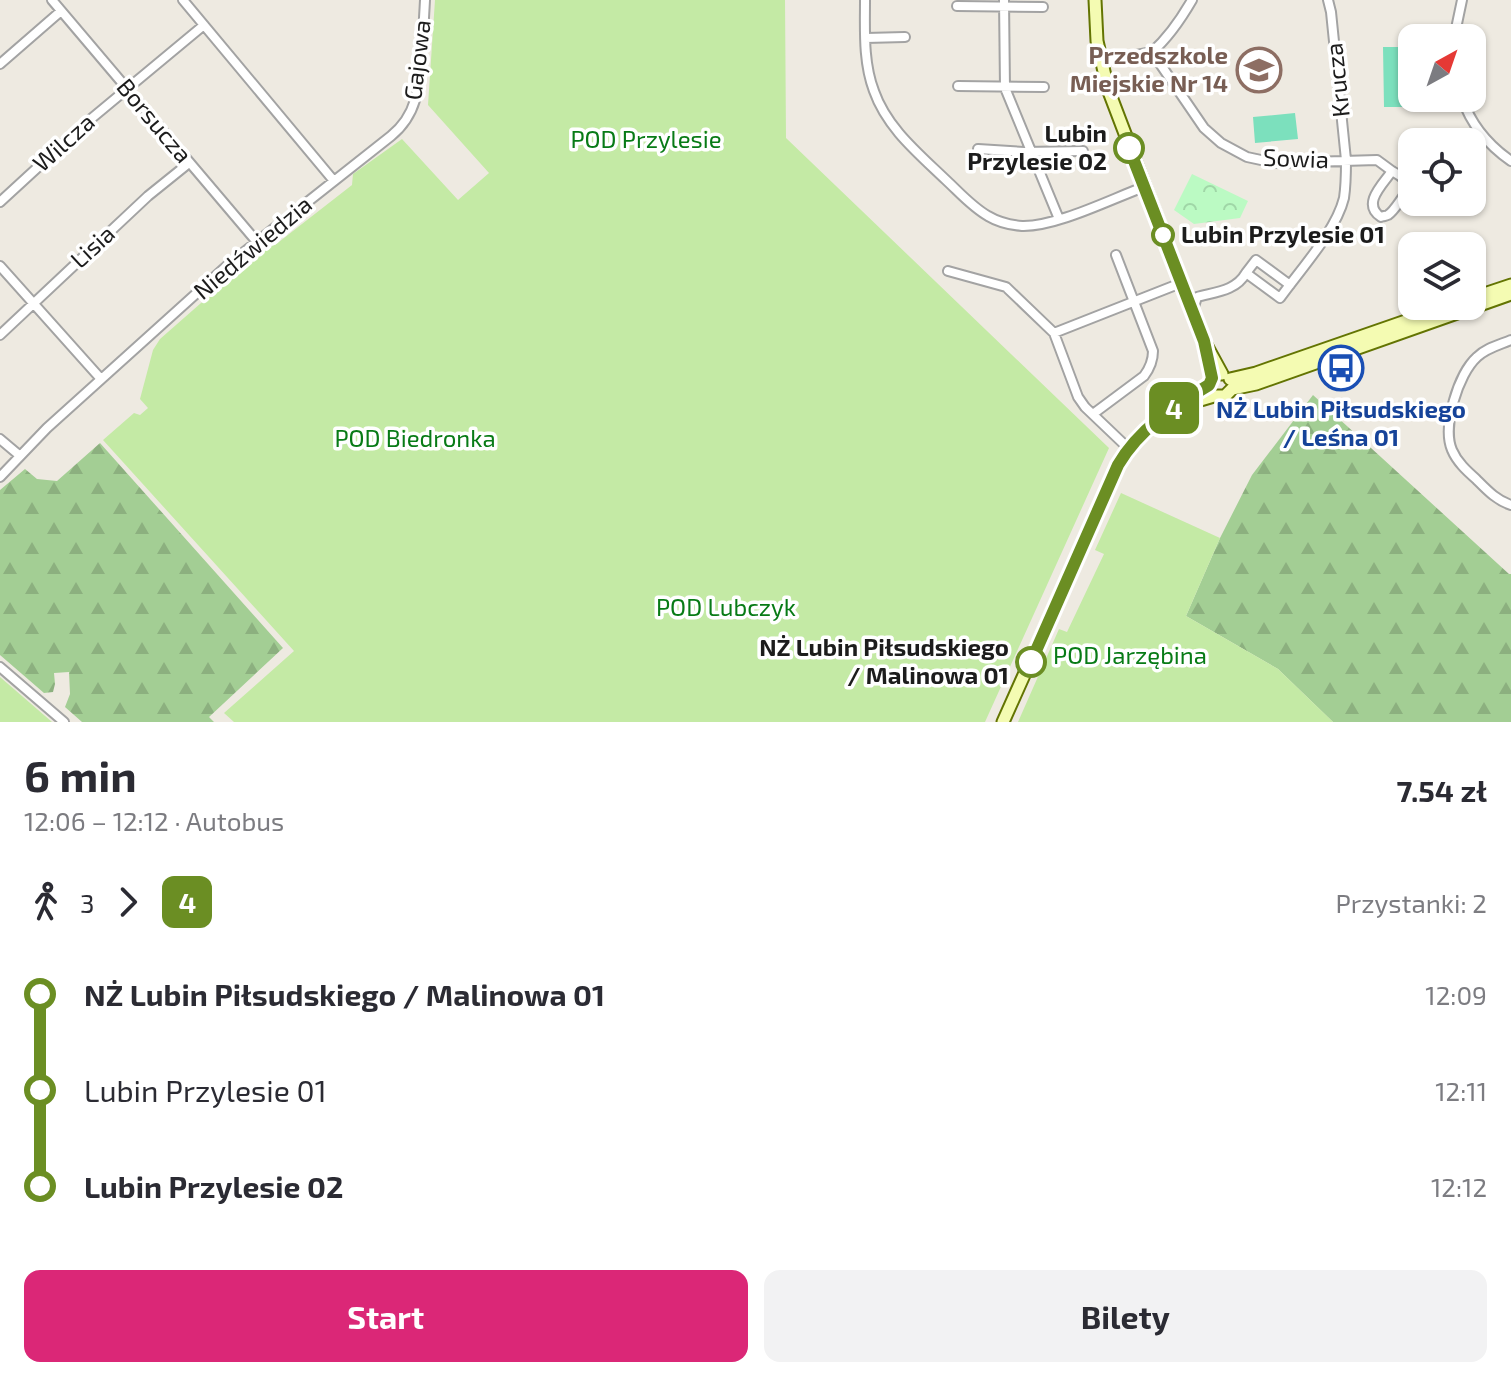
<!DOCTYPE html>
<html lang="pl">
<meta charset="utf-8">
<style>
body{margin:0;font-family:"Exo 2",sans-serif;background:#f2f2f3;color:#2b2b33;height:100vh;display:flex;flex-direction:column;font-size:30px;white-space:nowrap}
*{box-sizing:border-box;margin:0}
p{font-size:26px;color:#7c7c81}
.icon{flex:none;width:44px;height:44px;fill:none;stroke:currentColor;stroke-width:2;stroke-linecap:round;stroke-linejoin:round}
.map{position:relative;height:722px;overflow:hidden}
.panel{display:flex;flex-direction:column;background:#fff;flex:1}
.panel>*{flex:none}
.badge{padding:0 16px;border-radius:12px;font-size:28px;line-height:52px}
.needle{width:52px;rotate:40deg}
.controls{position:absolute;left:1398px;top:24px;display:grid;gap:16px}
.controls a{display:grid;place-items:center;width:88px;height:88px;border-radius:16px;background:#fff;box-shadow:0 2px 6px #0004;font-size:40px}
.map>.badge{position:absolute;translate:-50% -50%;box-shadow:0 0 0 4px #fff}
.legs{display:flex;align-items:center;gap:12px;height:88px;padding:0 24px;font-size:26px}
.legs p{margin-inline-start:auto}
.headline{display:flex;align-items:center;justify-content:space-between;height:136px;padding:0 24px}
h1{font-size:44px;font-weight:700;line-height:60px}
.cta{display:flex;gap:16px;margin-top:auto;padding:16px 24px}
.cta a{flex:1;height:92px;border-radius:16px;background:#db2777;color:#fff;font-size:32px;font-weight:700;line-height:92px;text-align:center}
.cta a+a{background:#f2f2f3;color:#2b2b33}
ul{padding:0 24px;list-style:none}
li{display:flex;align-items:center;gap:28px;height:96px;font-size:30px}
li i{display:grid;place-items:center;width:12px;height:100%;margin:0 10px;background:currentColor}
li i::after{content:'';width:20px;height:20px;margin:-10px;border:6px solid;border-radius:50%;background:#fff}
li p{margin-inline-start:auto}
li:first-child i{background:linear-gradient(#0000 50%,currentColor 0)}
li:last-child i{background:linear-gradient(currentColor 50%,#0000 0)}
.map>svg:first-child{display:block}
.forest{fill:url(#forest-firs)}
.park{fill:url(#park-crowns)}
.garden{fill:#c4eaa5}
.pitch{fill:#7ce0bd}
.lines{fill:none;stroke-linecap:round;stroke-linejoin:round}
.street-casing{stroke:#a3a3a3;stroke-width:12}
.secondary-casing{stroke:#637402;stroke-width:15}
.street{stroke:#fff;stroke-width:8}
.secondary{stroke:#f4fbb2;stroke-width:11}
.line-1-casing{stroke:#fff;stroke-width:18}
.line-1{stroke:#6b8e23;stroke-width:12}
.stop-1-dot{fill:#fff;stroke:#6b8e23;stroke-width:4}
.labels{text-anchor:middle;stroke-width:7;stroke-linejoin:round;paint-order:stroke}
.education-label{font-size:24px;font-weight:bold;fill:#785e54;stroke:#fff;text-anchor:end}
.street-label{font-size:24px;fill:#1c1c1c;stroke:#fff}
.stop-label{font-size:24px;font-weight:bold;fill:#1c1c1c;stroke:#fff;text-anchor:end}
.park-label{font-size:24px;fill:#087b16;stroke:#fff}
.transit-label{font-size:24px;font-weight:bold;fill:#164399;stroke:#fff}
</style>
<div class="map">
<svg width="1511" height="722" viewBox="0 0 1511 722">
<defs>
<pattern id="forest-firs" width="22" height="20" patternUnits="userSpaceOnUse" patternTransform="scale(2)"><rect width="22" height="20" fill="#a3ce94"/><path d="M5 1l3.5 6h-7zM16 11l3.5 6h-7z" fill="#8cb07f"/></pattern>
<pattern id="park-crowns" width="20" height="18" patternUnits="userSpaceOnUse" patternTransform="scale(2)"><rect width="20" height="18" fill="#bbfac3"/><path d="M2 6a3 3 0 1 1 6 0M12 15a3 3 0 1 1 6 0" fill="none" stroke="#a0d6a7"/></pattern>
</defs>
<rect width="100%" height="100%" fill="#eeeae1"/>
<path class="forest" d="M 1313,395 L 1509,574 L 1511,574 L 1511,722 L 1333,722 L 1278,669 L 1186,616 L 1220,538 L 1252,475 Z
M 100,443 L 283,648 L 209,717 L 214,722 L 82,722 L 65,707 L 70,694 L 69,672 L 54,673 L 55,684 L 53,692 L 44,693 L 0,655 L 0,490 L 25,469 L 37,479 L 57,481 Z"/>
<path class="park" d="M 1192,174 L 1248,201 L 1240,218 L 1194,224 L 1174,210 Z"/>
<path class="garden" d="M 435,0 L 785,0 L 786,138 L 1109,448 L 985,722 L 234,722 L 224,713 L 294,651 L 103,440 L 134,413 L 140,415 L 148,408 L 140,399 L 153,350 L 160,339 L 266,246 L 275,245 L 352,185 L 353,174 L 402,139 L 458,200 L 489,173 L 428,105 Z
M 1121,493 L 1220,538 L 1186,616 L 1278,669 L 1333,722 L 1018,722 L 1059,629 L 1067,632 L 1104,554 L 1095,550 Z
M 0,677 L 52,722 L 0,722 Z"/>
<path class="pitch" d="M 1383,47 L 1412,47 L 1412,107 L 1384,107 Z
M 1295,113 L 1298,139 L 1255,143 L 1253,117 Z"/>
<g class="lines">
<g class="street-casing">
<path id="street" d="M 52,0 L 257,242
M 183,0 L 334,181
M 865,0 C 865,30 863,62 874,91 C 887,128 918,153 946,180 C 959,192 972,207 988,216 C 998,222 1010,225 1022,226 C 1056,227 1111,199 1144,187
M 1004,0 L 1005,88 L 1059,219
M 957,6 L 1043,7
M 866,38 L 905,37
M 1454,38 L 1462,0
M 1152,52 C 1169,37 1181,19 1192,0
M 1101,62 L 1152,52 L 1204,128 L 1221,143 L 1247,157 L 1275,163 L 1377,160 L 1392,171 C 1383,184 1361,204 1381,217 C 1383,216 1386,216 1388,215 C 1393,212 1408,191 1408,186 C 1407,179 1397,174 1392,171
M 0,64 L 61,11
M 958,86 L 1044,87
M 1462,98 C 1471,125 1488,145 1511,161
M 978,149 L 1024,152 L 1083,151
M 0,202 L 86,123 L 204,25
M 0,266 L 101,379
M 948,271 L 1006,287 L 1054,333 L 1078,397 L 1085,407 L 1128,448
M 1290,285 L 1256,260 L 1246,273 L 1280,298 C 1300,270 1336,231 1344,198 C 1346,185 1346,173 1346,160 L 1331,12 L 1328,0
M 1193,310 L 1197,297 C 1215,292 1236,291 1246,273
M 1054,333 L 1181,283
M 0,335 L 148,196 L 189,163
M 1511,340 C 1499,345 1486,348 1477,357 C 1458,374 1442,427 1452,450 C 1457,462 1467,471 1476,479 C 1487,490 1496,500 1511,505
M 1225,396 L 1232,412
M 1093,414 L 1144,376 C 1150,368 1153,361 1153,351 L 1116,255
M 0,439 L 19,455
M 0,477 L 47,428 L 229,264 L 391,136 C 417,115 419,88 421,57 C 423,38 424,19 425,0
M 0,667 L 64,722"/>
</g>
<g class="secondary-casing">
<path id="secondary" d="M 1095,0 L 1097,41 L 1108,89 L 1204,341 L 1222,374
M 1472,298 L 1511,285
M 1205,349 L 1212,378
M 1230,379 L 1256,373 L 1449,306
M 1232,389 L 1256,384 L 1511,294
M 1187,404 L 1214,396 L 1225,396 L 1232,389
M 1003,722 L 1118,465 C 1140,430 1173,406 1209,385"/>
</g>
<use href="#street" class="street"/>
<use href="#secondary" class="secondary"/>
</g>
<g class="lines">
<g class="line-1-casing">
<path id="line-1" d="M 1031,662 L 1118,465 C 1139,429 1174,406 1209,385 L 1212,378 L 1204,341 L 1129,148"/>
</g>
<use href="#line-1" class="line-1"/>
</g>
<defs>
<g id="school-ring" transform="scale(2.3)"><circle r="9.5" fill="#fff" stroke="#8d6e63" stroke-width="1.5"/><path d="M0-5L7-2L0 1L-7-2ZM-4 1L0 2.5L4 1V4Q0 6-4 4Z" fill="#8d6e63"/></g>
<g id="bus-ring" transform="scale(2.3)"><circle r="9.5" fill="#fff" stroke="#1a4fb4" stroke-width="1.5"/><path d="M-5-6H5V4H4V6H2V4H-2V6H-4V4H-5ZM-3.5-4V0h7V-4ZM-3.5 1.2v1.5H-2V1.2ZM2 1.2v1.5H3.5V1.2Z" fill="#1a4fb4"/></g>
</defs>
<g fill-rule="evenodd">
<use href="#school-ring" x="1259" y="70"/>
<use href="#bus-ring" x="1341" y="368"/>
</g>
<g class="stop-1-dot">
<circle cx="1129" cy="148" r="14"/>
<circle cx="1163" cy="235" r="10"/>
<circle cx="1031" cy="662" r="14"/>
</g>
<g class="labels">
<g class="education-label">
<text x="1228" y="64">Przedszkole<tspan x="1228" dy="28">Miejskie Nr 14</tspan></text>
</g>
<g class="street-label">
<text transform="translate(418 60) rotate(-83)" y="8">Gajowa</text>
<text transform="translate(1338 80) rotate(-96)" y="8">Krucza</text>
<text transform="translate(154 121) rotate(50)" y="8">Borsucza</text>
<text transform="translate(64 143) rotate(-42)" y="8">Wilcza</text>
<text transform="translate(1296 159) rotate(2)" y="8">Sowia</text>
<text transform="translate(93 247) rotate(-43)" y="8">Lisia</text>
<text transform="translate(253 248) rotate(-40)" y="8">Niedźwiedzia</text>
</g>
<g class="stop-label">
<text x="1107" y="142">Lubin<tspan x="1107" dy="28">Przylesie 02</tspan></text>
<text x="1181" y="243" text-anchor="start">Lubin Przylesie 01</text>
<text x="1009" y="656">NŻ Lubin Piłsudskiego<tspan x="1009" dy="28">/ Malinowa 01</tspan></text>
</g>
<g class="park-label">
<text x="646" y="148">POD Przylesie</text>
<text x="415" y="447">POD Biedronka</text>
<text x="726" y="616">POD Lubczyk</text>
<text x="1130" y="664">POD Jarzębina</text>
</g>
<g class="transit-label">
<text x="1341" y="418">NŻ Lubin Piłsudskiego<tspan x="1341" dy="28">/ Leśna 01</tspan></text>
</g>
</g>
</svg>
<div class="controls">
<a><svg class="needle" viewBox="-14 -14 28 28"><path d="M0-13l5 13h-10z" fill="#e53935"/><path d="M0 13l5-13h-10z" fill="#7c7c81"/></svg></a>
<a><svg class="icon" aria-label="locate" viewBox="0 0 24 24"><circle cx="12" cy="12" r="6"/><path d="M12 2v4M12 18v4M2 12h4M18 12h4"/></svg></a>
<a><svg class="icon" aria-label="layers" viewBox="0 0 24 24"><path d="M12 4l9 5-9 5-9-5zM3 14l9 5 9-5"/></svg></a>
</div>
<b class="badge" style="left:1174px;top:408px;background:#6b8e23;color:#fff">4</b>
</div>
<section class="panel">
<div class="headline"><div><h1>6 min</h1><p>12:06 – 12:12 · Autobus</p></div><b>7.54 zł</b></div>
<div class="legs"><svg class="icon" aria-label="walk" viewBox="0 0 24 24"><circle cx="13" cy="4" r="2"/><path d="M13 8l-2 6 4 7M11 14l-3 7M7 12l3-4h3l4 4"/></svg>3<svg class="icon" aria-label="forward" viewBox="0 0 24 24"><path d="M9 5l7 7-7 7"/></svg><b class="badge" style="background:#6b8e23;color:#fff">4</b><p>Przystanki: 2</p></div>
<ul>
<li><i style="color:#6b8e23"></i><b>NŻ Lubin Piłsudskiego / Malinowa 01</b><p>12:09</p></li>
<li><i style="color:#6b8e23"></i><span>Lubin Przylesie 01</span><p>12:11</p></li>
<li><i style="color:#6b8e23"></i><b>Lubin Przylesie 02</b><p>12:12</p></li>
</ul>
<div class="cta"><a>Start</a><a>Bilety</a></div>
</section>
